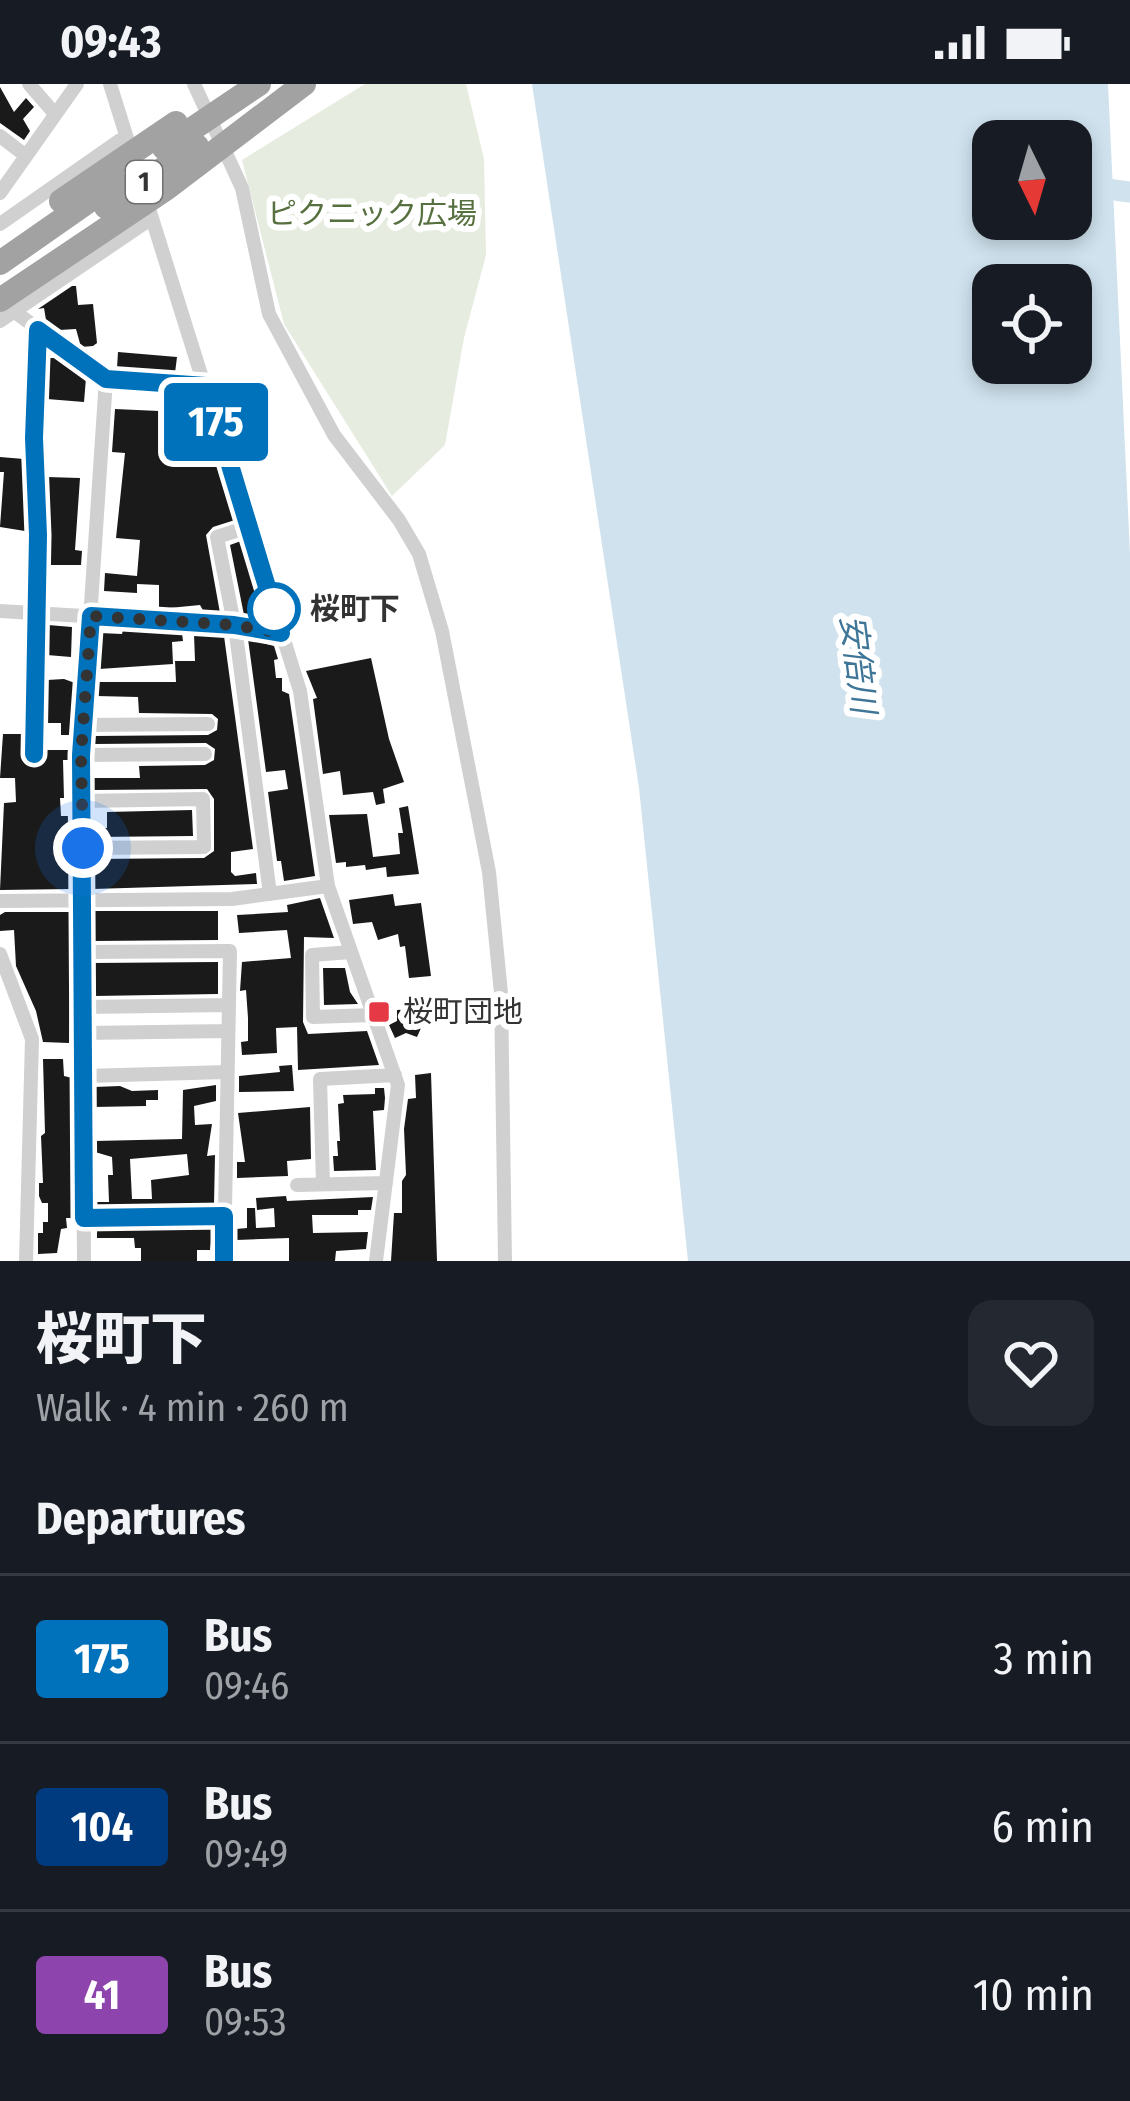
<!DOCTYPE html>
<meta charset="utf-8">
<style>
body{margin:0;font-family:"Fira Sans Condensed","Noto Sans JP",sans-serif;background:#242831;color:#f1f3f6;height:100vh;display:flex;flex-direction:column;font-size:45px;white-space:nowrap}
*{box-sizing:border-box;margin:0}
p{font-size:39px;color:#9ea1a6}
.icon{flex:none;width:66px;height:66px;fill:none;stroke:currentColor;stroke-width:2;stroke-linecap:round;stroke-linejoin:round}
.map{position:relative;height:1177px;overflow:hidden}
.panel{display:flex;flex-direction:column;background:#171b24;flex:1}
.panel>*{flex:none}
.badge{padding:0 24px;border-radius:9px;font-size:42px;line-height:78px}
.needle{width:78px;rotate:175deg}
.fabs{position:absolute;left:972px;top:36px;display:grid;gap:24px}
.fabs a{display:grid;place-items:center;width:120px;height:120px;border-radius:24px;background:#171b24;box-shadow:0 6px 18px #0003;font-size:60px}
.you{position:absolute;width:60px;height:60px;margin:-30px;border:9px solid #fff;border-radius:50%;background:#1a73e8;box-shadow:0 0 0 18px #1a73e833}
.map>.badge{position:absolute;translate:-50% -50%;box-shadow:0 0 0 6px #fff}
h2{padding:0 36px;font-size:45px;line-height:108px}
.round{display:grid;place-items:center;flex:none;width:126px;height:126px;border-radius:24px;background:#242831}
.headline{display:flex;align-items:center;justify-content:space-between;height:204px;padding:0 36px}
h1{font-size:57px;font-weight:800;line-height:90px}
ul{padding:0;list-style:none}
li{display:flex;align-items:center;gap:36px;height:168px;padding:0 36px;border-top:3px solid #363941}
li div{flex:1}
li b{display:block;font-size:45px}
li em{font-style:normal}
li .badge{min-width:132px;font-weight:700;text-align:center}
.status{display:flex;justify-content:space-between;align-items:center;height:84px;padding:0 60px;background:#171b24;direction:ltr}
.status svg{height:33px;fill:currentColor}
.map>svg:first-child{display:block}
.green{fill:#e6ecdf}
.water{fill:#cfe2ee;fill-rule:evenodd}
.lines{fill:none;stroke-linecap:round;stroke-linejoin:round}
.river{stroke:#cfe2ee;stroke-width:21}
.building{fill:#1a1a1a;fill-rule:evenodd}
.minor{stroke:#d0d0d0;stroke-width:14}
.trunk-bridge{stroke:#a2a2a2;stroke-width:24}
.line-casing{stroke:#fff;stroke-width:27}
.line{stroke:#0072bc;stroke-width:18}
.walk{stroke:#333;stroke-width:12;stroke-dasharray:0 21.6}
.stop-dot{fill:#fff;stroke:#0072bc;stroke-width:6}
.poi-dot{fill:#e63946;stroke:#fff;stroke-width:4.5}
.labels{text-anchor:middle;stroke-width:12;stroke-linejoin:round;paint-order:stroke}
.shield{fill:#fff;stroke:#707070;stroke-width:3}
.shield-label{font-size:27px;font-weight:bold;fill:#333}
.park-label{font-size:30px;fill:#56703f;stroke:#fff}
.stop-label{font-size:30px;font-weight:bold;fill:#333;stroke:#fff;text-anchor:start}
.poi-label{font-size:30px;fill:#333;stroke:#fff;text-anchor:start}
.water-label{font-size:33px;font-style:italic;fill:#3f7597;stroke:#fff}
</style>
<div class="status"><b>09:43</b><svg viewBox="0 0 49 12"><path d="M0 12V9h3v3zM5 12V6h3v6zM10 12V3h3v9zM15 12V0h3v12zM26 1h20v11H26zM47 4h2v5h-2z"/></svg></div>
<div class="map">
<svg width="1130" height="1177" viewBox="0 0 1130 1177">
<rect width="100%" height="100%" fill="#fff"/>
<path class="green" d="M 365,0 L 466,0 L 484,75 L 486,171 L 464,254 L 445,361 L 392,412 L 284,240 L 242,76 Z"/>
<path class="water" d="M 532,0 L 1108,0 L 1130,470 L 1130,1177 L 688,1177 L 639,704 ZM 993,57 L 1071,57 L 1071,135 L 993,135 ZM 993,201 L 1071,201 L 1071,279 L 993,279 Z"/>
<g class="lines">
<path class="river" d="M 1071,100 L 1130,108"/>
</g>
<path class="building" d="M 0,3 L 14,28 L 26,14 L 34,23 L 23,35 L 30,47 L 24,56 L 0,39 Z
M 72,202 L 76,202 L 78,221 L 93,220 L 97,259 L 93,262 L 81,263 L 76,245 L 59,246 L 46,236 L 44,224 L 38,225 Z
M 118,268 L 177,273 L 175,289 L 117,284 Z
M 48,274 L 58,274 L 86,294 L 84,318 L 47,315 Z
M 184,312 L 196,313 L 235,436 L 213,443 L 206,451 L 220,529 L 204,528 L 200,521 L 159,525 L 159,501 L 137,500 L 137,509 L 104,507 L 105,489 L 137,492 L 140,456 L 116,454 L 125,369 L 112,368 L 115,325 L 181,328 Z
M 0,373 L 24,375 L 25,447 L 0,443 L 4,388 L 0,388 Z
M 47,393 L 80,394 L 75,466 L 82,467 L 81,481 L 49,481 Z
M 241,457 L 262,525 L 263,535 L 244,531 L 230,461 Z
M 48,541 L 72,543 L 71,573 L 47,571 Z
M 123,546 L 182,549 L 183,557 L 172,558 L 173,580 L 99,585 L 100,549 L 122,550 Z
M 194,550 L 224,552 L 253,765 L 231,768 L 231,788 L 235,792 L 256,789 L 257,800 L 93,805 L 93,775 L 204,774 L 214,767 L 214,715 L 207,705 L 94,706 L 94,694 L 140,694 L 139,682 L 205,681 L 214,676 L 215,665 L 206,659 L 94,660 L 94,652 L 208,651 L 217,646 L 218,635 L 212,630 L 139,629 L 138,613 L 96,612 L 99,598 L 176,598 L 175,577 L 195,577 Z
M 248,555 L 274,562 L 278,575 L 274,576 L 276,594 L 282,594 L 282,607 L 289,610 L 315,792 L 284,797 L 281,777 L 277,777 L 268,708 L 288,705 L 285,686 L 266,688 Z
M 371,574 L 389,655 L 404,698 L 383,705 L 385,719 L 376,721 L 373,708 L 343,711 L 340,687 L 323,690 L 313,615 L 317,614 L 306,587 Z
M 64,595 L 75,599 L 71,651 L 61,651 L 61,639 L 46,639 L 47,596 Z
M 3,650 L 23,650 L 24,675 L 33,682 L 43,678 L 45,666 L 69,666 L 70,676 L 63,676 L 64,714 L 60,714 L 61,732 L 68,732 L 70,747 L 71,805 L 0,806 L 4,719 L 16,718 L 15,694 L 0,694 Z
M 408,722 L 419,790 L 387,793 L 386,783 L 366,786 L 365,781 L 346,783 L 346,778 L 336,779 L 329,731 L 367,730 L 373,773 L 400,770 L 398,749 L 403,749 L 399,724 Z
M 192,726 L 193,752 L 95,753 L 95,744 L 107,744 L 107,728 Z
M 393,810 L 395,822 L 421,819 L 431,892 L 409,894 L 405,862 L 400,863 L 398,850 L 378,856 L 372,838 L 353,840 L 349,816 Z
M 320,814 L 334,854 L 304,853 L 303,938 L 308,950 L 367,947 L 379,981 L 298,986 L 297,943 L 276,944 L 277,969 L 242,971 L 241,958 L 248,957 L 248,934 L 246,906 L 240,907 L 242,878 L 291,874 L 287,846 L 239,849 L 237,831 L 288,828 L 287,821 Z
M 93,827 L 218,827 L 218,856 L 93,857 Z
M 5,828 L 71,828 L 69,959 L 43,958 L 36,927 L 16,882 L 14,846 L 0,847 L 0,831 Z
M 218,878 L 218,910 L 94,912 L 93,879 Z
M 323,884 L 345,884 L 350,908 L 358,920 L 324,921 Z
M 431,924 L 435,940 L 421,944 L 417,953 L 406,949 L 395,954 L 389,941 L 397,937 L 397,926 L 411,925 L 411,929 Z
M 43,975 L 63,975 L 64,992 L 72,994 L 72,1134 L 66,1134 L 67,1144 L 61,1145 L 57,1169 L 38,1170 L 38,1149 L 43,1149 L 43,1138 L 48,1138 L 48,1119 L 42,1119 L 39,1112 L 39,1099 L 43,1099 L 41,1052 L 45,1049 Z
M 292,981 L 294,1007 L 239,1008 L 239,992 L 280,988 L 279,982 Z
M 431,989 L 437,1177 L 391,1177 L 394,1129 L 402,1129 L 402,1097 L 406,1091 L 404,1045 L 408,1015 L 416,1014 L 415,991 Z
M 216,1001 L 216,1017 L 194,1022 L 195,1041 L 212,1040 L 207,1072 L 215,1071 L 214,1121 L 95,1123 L 95,1118 L 109,1118 L 108,1091 L 113,1091 L 112,1073 L 95,1068 L 95,1057 L 182,1055 L 183,1006 ZM 187,1070 L 189,1091 L 151,1096 L 152,1115 L 132,1115 L 130,1075 Z
M 120,1002 L 132,1007 L 158,1006 L 158,1016 L 146,1016 L 146,1022 L 94,1023 L 94,1003 Z
M 375,1004 L 384,1004 L 385,1014 L 384,1026 L 373,1027 L 376,1086 L 334,1087 L 333,1072 L 338,1072 L 337,1057 L 340,1057 L 338,1020 L 344,1019 L 343,1011 L 375,1010 Z
M 310,1023 L 311,1075 L 287,1077 L 288,1092 L 237,1094 L 237,1078 L 245,1078 L 238,1029 Z
M 286,1112 L 287,1117 L 373,1113 L 371,1126 L 358,1126 L 358,1131 L 312,1131 L 313,1149 L 368,1148 L 366,1165 L 336,1167 L 335,1177 L 289,1177 L 289,1154 L 236,1156 L 236,1145 L 247,1144 L 247,1124 L 255,1124 L 256,1144 L 275,1143 L 274,1124 L 257,1126 L 256,1114 Z
M 213,1143 L 210,1166 L 197,1166 L 197,1177 L 141,1177 L 141,1164 L 135,1164 L 134,1154 L 97,1154 L 97,1145 Z"/>
<g class="lines">
<path class="minor" d="M 29,0 L 55,30
M 110,0 L 300,607 L 328,802 L 398,1001 L 376,1177
M 194,0 L 242,104 L 269,230 L 334,351 L 399,436 L 419,470 L 442,547 L 489,788 L 501,909 L 505,1177
M 0,52 L 26,72
M 0,109 L 77,0
M 0,140 L 126,52
M 0,217 L 106,295 L 205,302
M 0,237 L 152,134
M 248,443 L 217,453 L 236,550 L 270,810
M 0,527 L 234,541 L 281,549
M 84,641 L 208,640
M 34,671 L 38,451 L 34,354 L 38,246
M 81,671 L 205,670
M 83,717 L 203,715 L 204,763 L 83,764
M 0,817 L 232,815 L 328,802
M 83,868 L 230,867 L 224,1177
M 351,868 L 312,871 L 313,933 L 374,931
M 0,870 L 32,955 L 26,1177
M 84,923 L 229,921
M 84,949 L 228,947
M 84,992 L 227,988
M 323,1100 L 320,995 L 395,991
M 297,1101 L 386,1099
M 84,1134 L 224,1132
M 84,1177 L 81,671 L 106,295"/>
<path class="trunk-bridge" d="M 164,64 L 259,0
M 61,117 L 176,39
M 106,123 L 197,62
M 0,179 L 116,98
M 0,216 L 167,104 L 304,0"/>
</g>
<g class="lines">
<g class="line-casing">
<path id="line" d="M 34,670 L 38,451 L 34,354 L 38,246 L 106,295 L 206,302 L 281,549 L 234,541 L 91,532 L 81,671 L 84,1134 L 224,1132 L 224,1177"/>
</g>
<use href="#line" class="line"/>
<path class="walk" d="M 83,764 L 81,671 L 91,532 L 234,541 L 281,549 L 274,525"/>
</g>
<circle class="stop-dot" cx="274" cy="525" r="24"/>
<rect class="poi-dot" x="367" y="916" width="24" height="24" rx="6"/>
<g class="labels">
<rect class="shield" x="126" y="77" width="36" height="42" rx="9"/>
<g class="shield-label">
<text x="144" y="107">1</text>
</g>
<g class="park-label">
<text x="372" y="140">ピクニック広場</text>
</g>
<g class="stop-label">
<text x="310" y="535">桜町下</text>
</g>
<g class="poi-label">
<text x="403" y="938">桜町団地</text>
</g>
<g class="water-label">
<text transform="translate(859 580) rotate(83)" y="12">安倍川</text>
</g>
</g>
</svg>
<div class="fabs">
<a><svg class="needle" viewBox="-14 -14 28 28"><path d="M0-13l5 13h-10z" fill="#e53935"/><path d="M0 13l5-13h-10z" fill="#9ea1a6"/></svg></a>
<a><svg class="icon" aria-label="locate" viewBox="0 0 24 24"><circle cx="12" cy="12" r="6"/><path d="M12 2v4M12 18v4M2 12h4M18 12h4"/></svg></a>
</div>
<div class="you" style="left:83px;top:764px"></div>
<b class="badge" style="left:216px;top:338px;background:#0072bc;color:#fff">175</b>
</div>
<section class="panel">
<div class="headline"><div><h1>桜町下</h1><p>Walk · 4 min · 260 m</p></div><a class="round"><svg class="icon" aria-label="heart" viewBox="0 0 24 24"><path d="M12 20l-8-8c-3-5 5-10 8-4 3-6 11-1 8 4z"/></svg></a></div>
<h2>Departures</h2>
<ul>
<li><span class="badge" style="background:#0072bc;color:#fff">175</span><div><b>Bus</b><p>09:46</p></div><em>3 min</em></li>
<li><span class="badge" style="background:#003b80;color:#fff">104</span><div><b>Bus</b><p>09:49</p></div><em>6 min</em></li>
<li><span class="badge" style="background:#8e44ad;color:#fff">41</span><div><b>Bus</b><p>09:53</p></div><em>10 min</em></li>
</ul>
</section>
